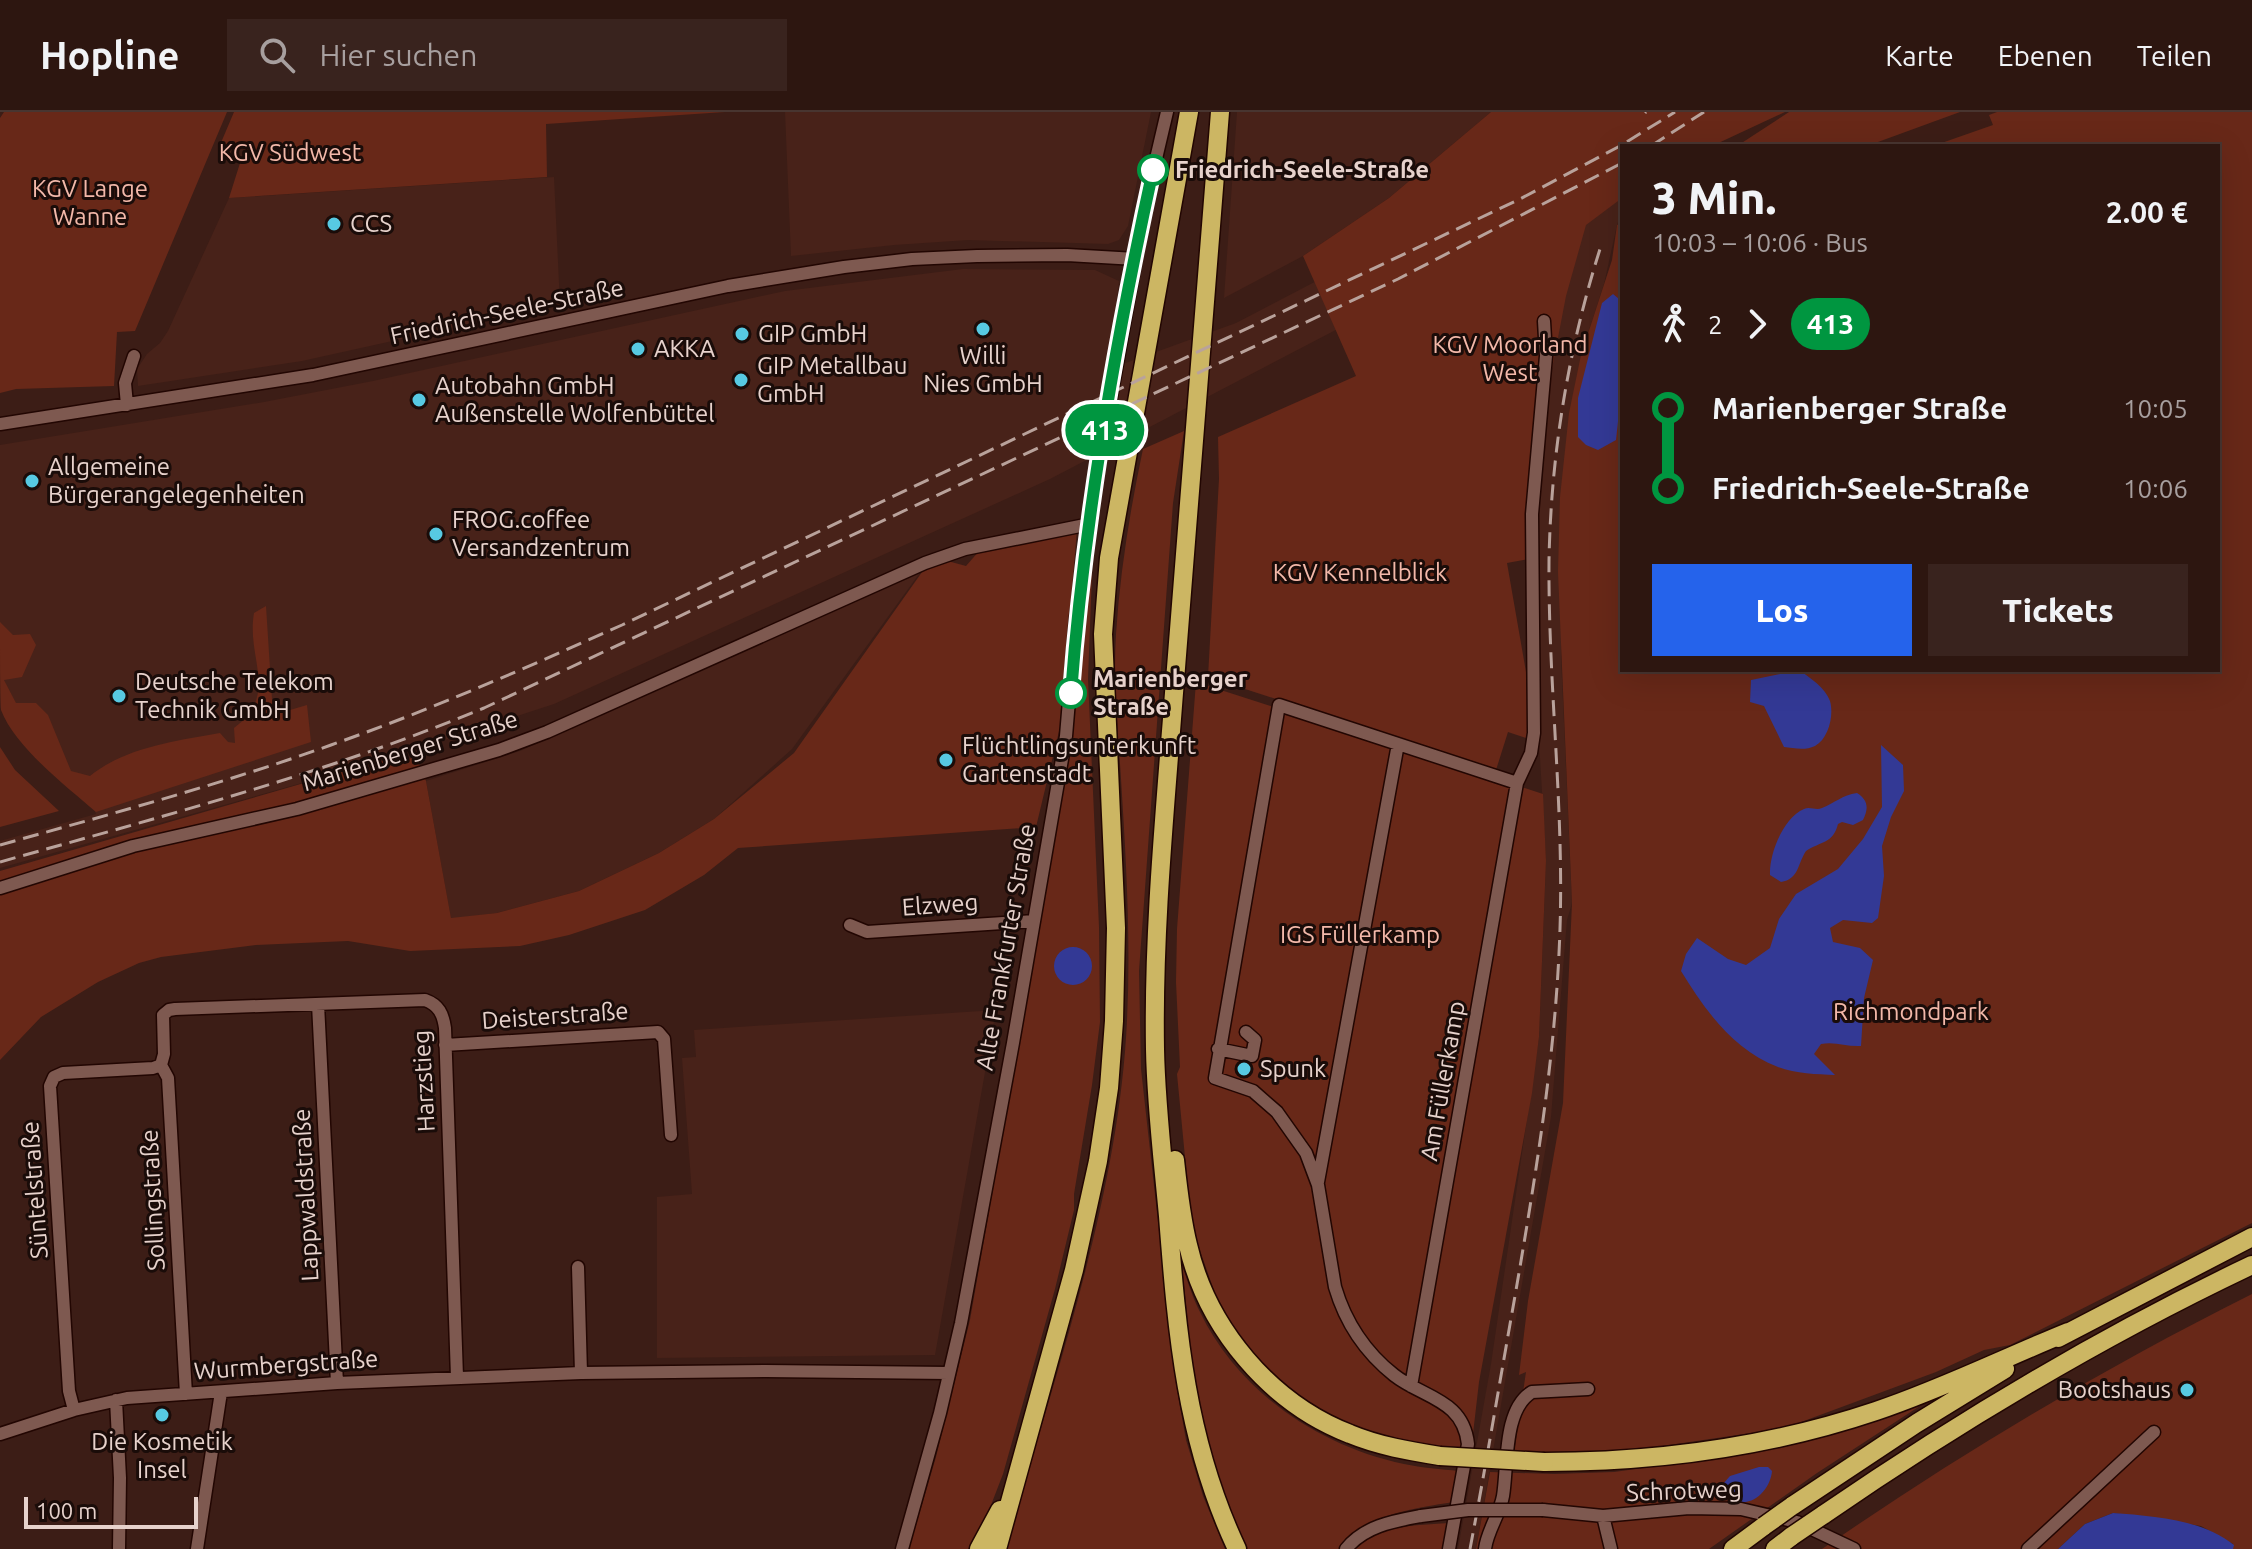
<!DOCTYPE html>
<html lang="de">
<meta charset="utf-8">
<style>
body{margin:0;font-family:Ubuntu,sans-serif;background:#39231e;color:#f1f3f6;height:100vh;display:flex;flex-direction:column;font-size:30px;white-space:nowrap}
*{box-sizing:border-box;margin:0}
p{font-size:26px;color:#a79f9f}
.icon{flex:none;width:44px;height:44px;fill:none;stroke:currentColor;stroke-width:2;stroke-linecap:round;stroke-linejoin:round}
.map{position:relative;flex:1;overflow:hidden}
.panel{position:absolute;left:1620px;top:32px;width:600px;height:528px;display:flex;flex-direction:column;background:#2d1610;border-radius:0px;box-shadow:0 8px 32px #0002,0 0 0 2px #483530}
.panel>*{flex:none}
.badge{padding:0 16px;border-radius:26px;font-size:28px;line-height:52px}
.scale{position:absolute;left:24px;bottom:20px;width:174px;box-sizing:border-box;padding-left:8px;border:4px solid #e7d2cc;border-top:0;font-size:22px;line-height:28px;white-space:nowrap;color:#e7d2cc;-webkit-text-stroke:6px #1a0c09;paint-order:stroke}
.map>.badge{position:absolute;translate:-50% -50%;box-shadow:0 0 0 4px #fff}
.legs{display:flex;align-items:center;gap:12px;height:88px;padding:0 32px;font-size:26px}
.legs p{margin-inline-start:auto}
.overview{display:flex;align-items:center;justify-content:space-between;height:136px;padding:0 32px}
h1{font-size:44px;font-weight:800;line-height:60px}
.cta{display:flex;gap:16px;margin-top:auto;padding:16px 32px}
.cta a{flex:1;height:92px;border-radius:0px;background:#2563eb;color:#fff;font-size:32px;font-weight:800;line-height:92px;text-align:center}
.cta a+a{background:#39231e;color:#f1f3f6}
ul{padding:0 32px;list-style:none}
li{display:flex;align-items:center;gap:28px;height:80px;font-size:30px}
li i{display:grid;place-items:center;width:12px;height:100%;margin:0 10px;background:currentColor}
li i::after{content:'';width:20px;height:20px;margin:-10px;border:6px solid;border-radius:50%;background:#2d1610}
li p{margin-inline-start:auto}
li:first-child i{background:linear-gradient(#0000 50%,currentColor 0)}
li:last-child i{background:linear-gradient(currentColor 50%,#0000 0)}
header{display:flex;align-items:center;gap:48px;box-sizing:border-box;height:112px;padding:0 40px;background:#2d1610;border-bottom:2px solid #483530}
header strong{font-size:38px}
nav{display:flex;gap:44px;margin-inline-start:auto;font-size:28px}
.search{width:560px;height:72px;background:#39231e;display:flex;align-items:center;gap:20px;box-sizing:border-box;padding:0 28px;border-radius:0px;color:#a79f9f;font-size:30px}
.map>svg:first-child{display:block}
.built{fill:#482219}
.green{fill:#682818}
.water{fill:#333995}
.lines{fill:none;stroke-linecap:round;stroke-linejoin:round}
.minor-casing{stroke:#220602;stroke-width:15}
.highway-casing{stroke:#220602;stroke-width:21}
.minor{stroke:#7e5950;stroke-width:12}
.highway{stroke:#ccb663;stroke-width:18}
.rail{stroke:#b9a29b;stroke-width:3;stroke-dasharray:16 8;stroke-linecap:butt}
.minor-bridge-casing{stroke:#220602;stroke-width:15;stroke-linecap:butt}
.highway-bridge-casing{stroke:#220602;stroke-width:21;stroke-linecap:butt}
.minor-bridge{stroke:#7e5950;stroke-width:12}
.highway-bridge{stroke:#ccb663;stroke-width:18}
.line-1-casing{stroke:#fff;stroke-width:18}
.line-1{stroke:#009640;stroke-width:12}
.stop-1-dot{fill:#fff;stroke:#009640;stroke-width:4}
.poi-dot{fill:#57c9e2;stroke:#1a0c09;stroke-width:3}
.labels{text-anchor:middle;stroke-width:6;stroke-linejoin:round;paint-order:stroke}
.park-label{font-size:24px;fill:#f3b8a9;stroke:#1a0c09}
.stop-label{font-size:24px;font-weight:bold;fill:#e7d2cc;stroke:#1a0c09;text-anchor:start}
.poi-label{font-size:24px;fill:#e7d2cc;stroke:#1a0c09;text-anchor:start}
.street-label{font-size:24px;fill:#e7d2cc;stroke:#1a0c09}
</style>
<header>
<strong>Hopline</strong>
<div class="search"><svg class="icon" aria-label="search" viewBox="0 0 24 24"><circle cx="10" cy="10" r="6"/><path d="M15 15l6 6"/></svg>Hier suchen</div>
<nav><a>Karte</a><a>Ebenen</a><a>Teilen</a></nav>
</header>
<div class="map">
<svg width="2252" height="1437" viewBox="0 0 2252 1437">
<rect width="100%" height="100%" fill="#3c1d16"/>
<path class="built" d="M 785,0 L 1151,0 L 1128,114 L 1119,128 L 1108,132 L 968,128 L 894,133 L 791,144 Z
M 1237,0 L 1491,0 L 1389,86 L 1303,144 L 1224,186 Z
M 1608,17 L 1622,34 L 1622,100 L 1617,113 L 1604,172 L 1581,243 L 1561,544 L 1572,791 L 1567,808 L 1551,1005 L 1476,1437 L 1458,1437 L 1491,1252 L 1539,925 L 1546,749 L 1535,559 L 1536,402 L 1547,283 L 1581,90 L 1050,367 L 554,592 L 380,649 L 0,756 L 0,729 L 96,702 L 85,678 L 35,629 L 0,561 L 0,333 L 264,290 L 373,269 L 785,179 L 963,157 L 1095,158 L 1119,169 L 1109,257 L 1236,211 Z
M 554,65 L 560,192 L 302,249 L 138,274 L 137,257 L 147,242 L 160,231 L 168,219 L 229,86 Z
M 919,462 L 792,637 L 714,707 L 659,741 L 579,779 L 497,801 L 451,807 L 426,669 L 520,639 L 910,463 Z
M 996,898 L 935,1243 L 657,1246 L 657,1085 L 692,1082 L 682,946 L 696,945 L 694,918 Z"/>
<path class="green" d="M 4,0 L 227,0 L 135,219 L 117,220 L 114,274 L 16,277 L 0,281 L 0,6 Z
M 234,0 L 725,0 L 546,12 L 547,65 L 229,86 L 246,32 L 220,33 Z
M 1491,0 L 1785,0 L 1712,34 L 1622,34 L 1622,86 L 1586,113 L 1566,184 L 1547,283 L 1539,357 L 1535,446 L 1507,451 L 1526,560 L 1529,627 L 1508,620 L 1496,658 L 1208,565 L 1219,367 L 1218,325 L 1356,264 L 1303,144 L 1389,86 Z
M 1789,0 L 1960,0 L 1867,34 L 1737,34 Z
M 1997,0 L 2252,0 L 2252,1111 L 2010,1233 L 1984,1238 L 1936,1260 L 1785,1316 L 1635,1338 L 1514,1341 L 1526,1260 L 1519,1263 L 1528,1189 L 1563,991 L 1572,791 L 1558,460 L 1560,385 L 1569,301 L 1581,243 L 1612,148 L 1617,113 L 1622,110 L 1622,558 L 2218,558 L 2218,34 L 1933,34 L 1993,13 L 1989,3 Z
M 1184,319 L 1173,391 L 1139,859 L 1141,957 L 1176,1272 L 1186,1328 L 1203,1384 L 1225,1437 L 1006,1437 C 1053,1266 1119,1087 1127,908 C 1131,828 1126,747 1121,667 C 1118,619 1113,570 1116,522 C 1120,460 1130,398 1143,337 Z
M 1077,418 L 1060,615 L 1036,715 L 738,736 L 704,763 L 645,798 L 569,823 L 520,834 L 410,839 L 348,829 L 256,833 L 161,845 L 139,851 L 98,870 L 41,905 L 0,948 L 0,759 L 380,649 L 417,646 L 426,669 L 451,806 L 497,801 L 579,779 L 659,741 L 714,707 L 794,641 L 927,453 L 944,448 L 966,454 L 980,438 Z
M 1089,460 L 1092,461 L 1088,567 L 1099,815 L 1100,910 L 1092,973 L 1074,1082 L 1074,1098 L 1055,1177 L 1003,1362 L 986,1406 L 968,1437 L 909,1437 L 936,1345 L 970,1208 L 1073,620 L 1082,502 Z
M 266,494 L 273,603 L 307,593 L 311,630 L 96,700 C 66,674 15,635 1,598 C 0,586 0,527 0,510 L 13,523 L 30,522 L 36,533 L 22,565 L 4,568 L 16,591 L 36,591 L 48,603 L 71,659 L 90,664 C 126,635 176,629 220,621 L 228,630 L 235,631 L 234,616 C 280,582 246,547 254,501 Z
M 1196,570 L 1543,682 L 1546,749 L 1539,925 L 1532,981 L 1479,1270 L 1471,1339 L 1408,1332 L 1340,1312 L 1310,1296 L 1256,1250 L 1232,1216 L 1218,1190 L 1197,1130 L 1190,1097 L 1177,962 L 1180,955 L 1176,870 L 1177,817 Z
M 0,635 L 15,658 L 59,699 L 0,715 Z
M 1182,1154 C 1188,1169 1192,1185 1200,1200 C 1238,1279 1318,1334 1404,1352 C 1422,1356 1441,1357 1459,1359 L 1454,1390 C 1420,1395 1357,1404 1339,1437 L 1245,1437 L 1220,1379 L 1194,1271 Z
M 2252,1182 L 2252,1437 L 2233,1437 L 2233,1432 L 2201,1414 L 2113,1401 L 2085,1412 L 2058,1437 L 1822,1437 C 1960,1342 2102,1257 2252,1182 Z
M 1922,1290 L 1923,1292 L 1817,1361 L 1709,1437 L 1476,1437 L 1490,1360 L 1554,1362 L 1614,1360 L 1729,1344 Z
M 1451,1411 L 1445,1437 L 1352,1437 C 1380,1413 1416,1413 1451,1411 Z"/>
<path class="water" d="M 1613,182 L 1619,187 L 1620,291 L 1616,328 L 1598,338 L 1586,333 L 1578,325 L 1578,286 L 1602,191 Z
M 1799,558 C 1810,566 1825,575 1830,589 C 1834,603 1829,626 1815,634 C 1805,639 1793,636 1784,635 L 1764,594 L 1750,590 L 1751,568 Z
M 1881,633 L 1903,653 L 1904,679 L 1891,705 L 1882,734 L 1884,764 L 1878,806 L 1872,811 L 1843,808 L 1830,816 L 1833,830 L 1860,836 L 1873,848 L 1864,886 L 1861,934 C 1847,935 1835,929 1821,932 L 1814,942 L 1835,963 C 1817,962 1796,962 1778,955 C 1733,938 1705,898 1681,859 L 1686,842 L 1697,826 L 1728,847 L 1746,853 L 1770,836 L 1779,807 L 1796,782 L 1838,757 L 1863,727 L 1882,695 Z
M 1857,681 C 1868,688 1869,696 1863,708 L 1853,713 L 1842,710 L 1838,712 C 1833,732 1821,729 1806,739 C 1797,753 1799,767 1781,770 L 1770,763 C 1769,742 1783,706 1804,697 C 1810,694 1816,699 1822,696 C 1835,691 1842,683 1857,681 Z
M1054 854a19 19 0 1 1 38 0a19 19 0 1 1-38 0Z
M 1759,1355 L 1768,1355 L 1772,1359 C 1771,1375 1755,1395 1736,1389 C 1732,1387 1728,1384 1725,1382 L 1723,1372 L 1730,1364 Z
M 2113,1401 C 2152,1404 2202,1407 2234,1433 L 2233,1437 L 2058,1437 L 2085,1412 Z"/>
<g class="lines">
<g class="minor-casing">
<path id="minor" d="M 127,293 L 125,271 L 134,244
M 0,312 L 313,263 L 728,174 L 844,155 L 912,147 L 977,144 L 1067,143 L 1136,147
M 1517,671 L 1531,641 L 1534,621 L 1532,402 L 1546,244 L 1544,209
M 0,776 L 133,734 L 297,697 L 499,638 L 547,620 L 925,451 L 965,437 L 1090,412
M 850,813 L 867,820 L 1034,809
M 318,892 L 337,1271
M 445,933 L 658,920 L 664,927 L 671,1023
M 1218,937 L 1252,944 L 1255,928 L 1246,920
M 1318,1070 L 1398,632
M 578,1155 L 581,1261
M 1411,1274 L 1517,671 L 1279,593 L 1215,966 L 1253,979 L 1277,1000 L 1306,1041 L 1318,1073 L 1335,1175 C 1345,1209 1365,1240 1394,1263 C 1423,1286 1463,1287 1468,1332 L 1449,1437
M 186,1282 L 168,966 L 161,953 L 164,942 L 163,903 L 169,898 L 175,897 L 425,888 C 439,893 443,902 445,916 L 457,1265
M 116,1288 L 120,1366 L 119,1437
M 74,1298 L 69,1279 L 50,974 L 54,965 L 63,961 L 153,956 L 161,953
M 0,1322 L 74,1298 L 127,1286 L 337,1271 L 581,1261 L 766,1259 L 949,1261
M 1543,1398 L 1603,1404 L 1689,1396 L 1741,1397 L 1797,1410 L 1854,1437
M 1603,1404 L 1611,1437
M 197,1437 L 221,1280
M 902,1437 L 940,1301 L 961,1211 L 1013,931 L 1066,624 L 1076,505 L 1097,363 L 1147,85 L 1167,0
M 1346,1437 C 1364,1414 1394,1409 1421,1404
M 1485,1437 C 1487,1419 1500,1402 1503,1384 C 1508,1354 1503,1297 1532,1280 L 1588,1277
M 2028,1437 L 2154,1320"/>
</g>
<g class="highway-casing">
<path id="highway" d="M 1220,0 C 1206,194 1188,387 1174,581 C 1165,699 1153,819 1155,937 C 1156,993 1163,1049 1168,1104 C 1177,1222 1186,1329 1237,1437
M 1175,1048 C 1178,1076 1181,1105 1188,1133 C 1207,1216 1270,1291 1350,1322 C 1379,1334 1409,1339 1440,1344
M 2058,1226 L 2252,1125
M 1544,1350 C 1656,1350 1769,1335 1876,1299 C 1942,1277 2004,1246 2068,1220
M 1792,1394 L 1917,1311 L 2005,1257
M 1823,1403 C 1960,1309 2102,1224 2252,1153
M 979,1437 L 1000,1398
M 997,1437 L 1074,1158 L 1098,1049 L 1109,976 L 1114,909 L 1116,816 L 1103,522 L 1109,446 L 1189,0
M 1733,1437 L 1764,1414
M 1775,1437 L 1792,1424"/>
</g>
<use href="#minor" class="minor"/>
<use href="#highway" class="highway"/>
<path class="rail" d="M 1645,1 L 1646,0
M 1651,34 L 1704,0
M 0,733 C 111,702 222,672 331,633 C 430,598 526,556 622,513 L 1520,87 L 1620,34 L 1675,0
M 0,750 C 164,704 327,661 484,596 L 1398,167 L 1622,51
M 1470,1437 C 1486,1353 1500,1268 1515,1184 C 1536,1062 1556,941 1560,817 C 1564,694 1548,571 1549,448 C 1551,342 1568,238 1600,137"/>
<g class="minor-bridge-casing">
<path id="minor-bridge" d="M 1421,1404 L 1468,1398 L 1543,1398"/>
</g>
<g class="highway-bridge-casing">
<path id="highway-bridge" d="M 1440,1344 L 1544,1350
M 1764,1414 L 1792,1394
M 1792,1424 L 1823,1403"/>
</g>
<use href="#minor-bridge" class="minor-bridge"/>
<use href="#highway-bridge" class="highway-bridge"/>
</g>
<g class="lines">
<g class="line-1-casing">
<path id="line-1" d="M 1071,581 C 1084,408 1116,227 1153,58"/>
</g>
<use href="#line-1" class="line-1"/>
</g>
<g class="stop-1-dot">
<circle cx="1153" cy="58" r="14"/>
<circle cx="1071" cy="581" r="14"/>
</g>
<g class="poi-dot">
<circle cx="334" cy="112" r="8"/>
<circle cx="983" cy="217" r="8"/>
<circle cx="742" cy="222" r="8"/>
<circle cx="638" cy="237" r="8"/>
<circle cx="741" cy="268" r="8"/>
<circle cx="419" cy="288" r="8"/>
<circle cx="32" cy="369" r="8"/>
<circle cx="436" cy="422" r="8"/>
<circle cx="119" cy="584" r="8"/>
<circle cx="946" cy="648" r="8"/>
<circle cx="1244" cy="957" r="8"/>
<circle cx="2187" cy="1278" r="8"/>
<circle cx="162" cy="1303" r="8"/>
</g>
<g class="labels">
<g class="park-label">
<text x="290" y="49">KGV Südwest</text>
<text x="90" y="85">KGV Lange<tspan x="90" dy="28">Wanne</tspan></text>
<text x="1510" y="241">KGV Moorland<tspan x="1510" dy="28">West</tspan></text>
<text x="1360" y="469">KGV Kennelblick</text>
<text x="1360" y="831">IGS Füllerkamp</text>
<text x="1911" y="908">Richmondpark</text>
</g>
<g class="stop-label">
<text x="1175" y="66">Friedrich-Seele-Straße</text>
<text x="1093" y="575">Marienberger<tspan x="1093" dy="28">Straße</tspan></text>
</g>
<g class="poi-label">
<text x="350" y="120">CCS</text>
<text x="758" y="230">GIP GmbH</text>
<text x="654" y="245">AKKA</text>
<text x="983" y="252" text-anchor="middle">Willi<tspan x="983" dy="28">Nies GmbH</tspan></text>
<text x="757" y="262">GIP Metallbau<tspan x="757" dy="28">GmbH</tspan></text>
<text x="435" y="282">Autobahn GmbH<tspan x="435" dy="28">Außenstelle Wolfenbüttel</tspan></text>
<text x="48" y="363">Allgemeine<tspan x="48" dy="28">Bürgerangelegenheiten</tspan></text>
<text x="452" y="416">FROG.coffee<tspan x="452" dy="28">Versandzentrum</tspan></text>
<text x="135" y="578">Deutsche Telekom<tspan x="135" dy="28">Technik GmbH</tspan></text>
<text x="962" y="642">Flüchtlingsunterkunft<tspan x="962" dy="28">Gartenstadt</tspan></text>
<text x="1260" y="965">Spunk</text>
<text x="2171" y="1286" text-anchor="end">Bootshaus</text>
<text x="162" y="1338" text-anchor="middle">Die Kosmetik<tspan x="162" dy="28">Insel</tspan></text>
</g>
<g class="street-label">
<text transform="translate(507 200) rotate(-12)" y="8">Friedrich-Seele-Straße</text>
<text transform="translate(410 639) rotate(-17)" y="8">Marienberger Straße</text>
<text transform="translate(940 793) rotate(-4)" y="8">Elzweg</text>
<text transform="translate(1006 835) rotate(-80)" y="8">Alte Frankfurter Straße</text>
<text transform="translate(555 904) rotate(-4)" y="8">Deisterstraße</text>
<text transform="translate(424 969) rotate(-93)" y="8">Harzstieg</text>
<text transform="translate(1443 969) rotate(-80)" y="8">Am Füllerkamp</text>
<text transform="translate(35 1078) rotate(-94)" y="8">Süntelstraße</text>
<text transform="translate(306 1083) rotate(-93)" y="8">Lappwaldstraße</text>
<text transform="translate(153 1088) rotate(-93)" y="8">Sollingstraße</text>
<text transform="translate(286 1253) rotate(-4)" y="8">Wurmbergstraße</text>
<text transform="translate(1684 1379) rotate(-2)" y="8">Schrotweg</text>
</g>
</g>
</svg>
<div class="scale">100 m</div>
<b class="badge" style="left:1105px;top:318px;background:#009640;color:#fff">413</b>
<section class="panel">
<div class="overview"><div><h1>3 Min.</h1><p>10:03 – 10:06 · Bus</p></div><b>2.00 €</b></div>
<div class="legs"><svg class="icon" aria-label="walk" viewBox="0 0 24 24"><circle cx="13" cy="4" r="2"/><path d="M13 8l-2 6 4 7M11 14l-3 7M7 12l3-4h3l4 4"/></svg>2<svg class="icon" aria-label="forward" viewBox="0 0 24 24"><path d="M9 5l7 7-7 7"/></svg><b class="badge" style="background:#009640;color:#fff">413</b></div>
<ul>
<li><i style="color:#009640"></i><b>Marienberger Straße</b><p>10:05</p></li>
<li><i style="color:#009640"></i><b>Friedrich-Seele-Straße</b><p>10:06</p></li>
</ul>
<div class="cta"><a>Los</a><a>Tickets</a></div>
</section>
</div>
